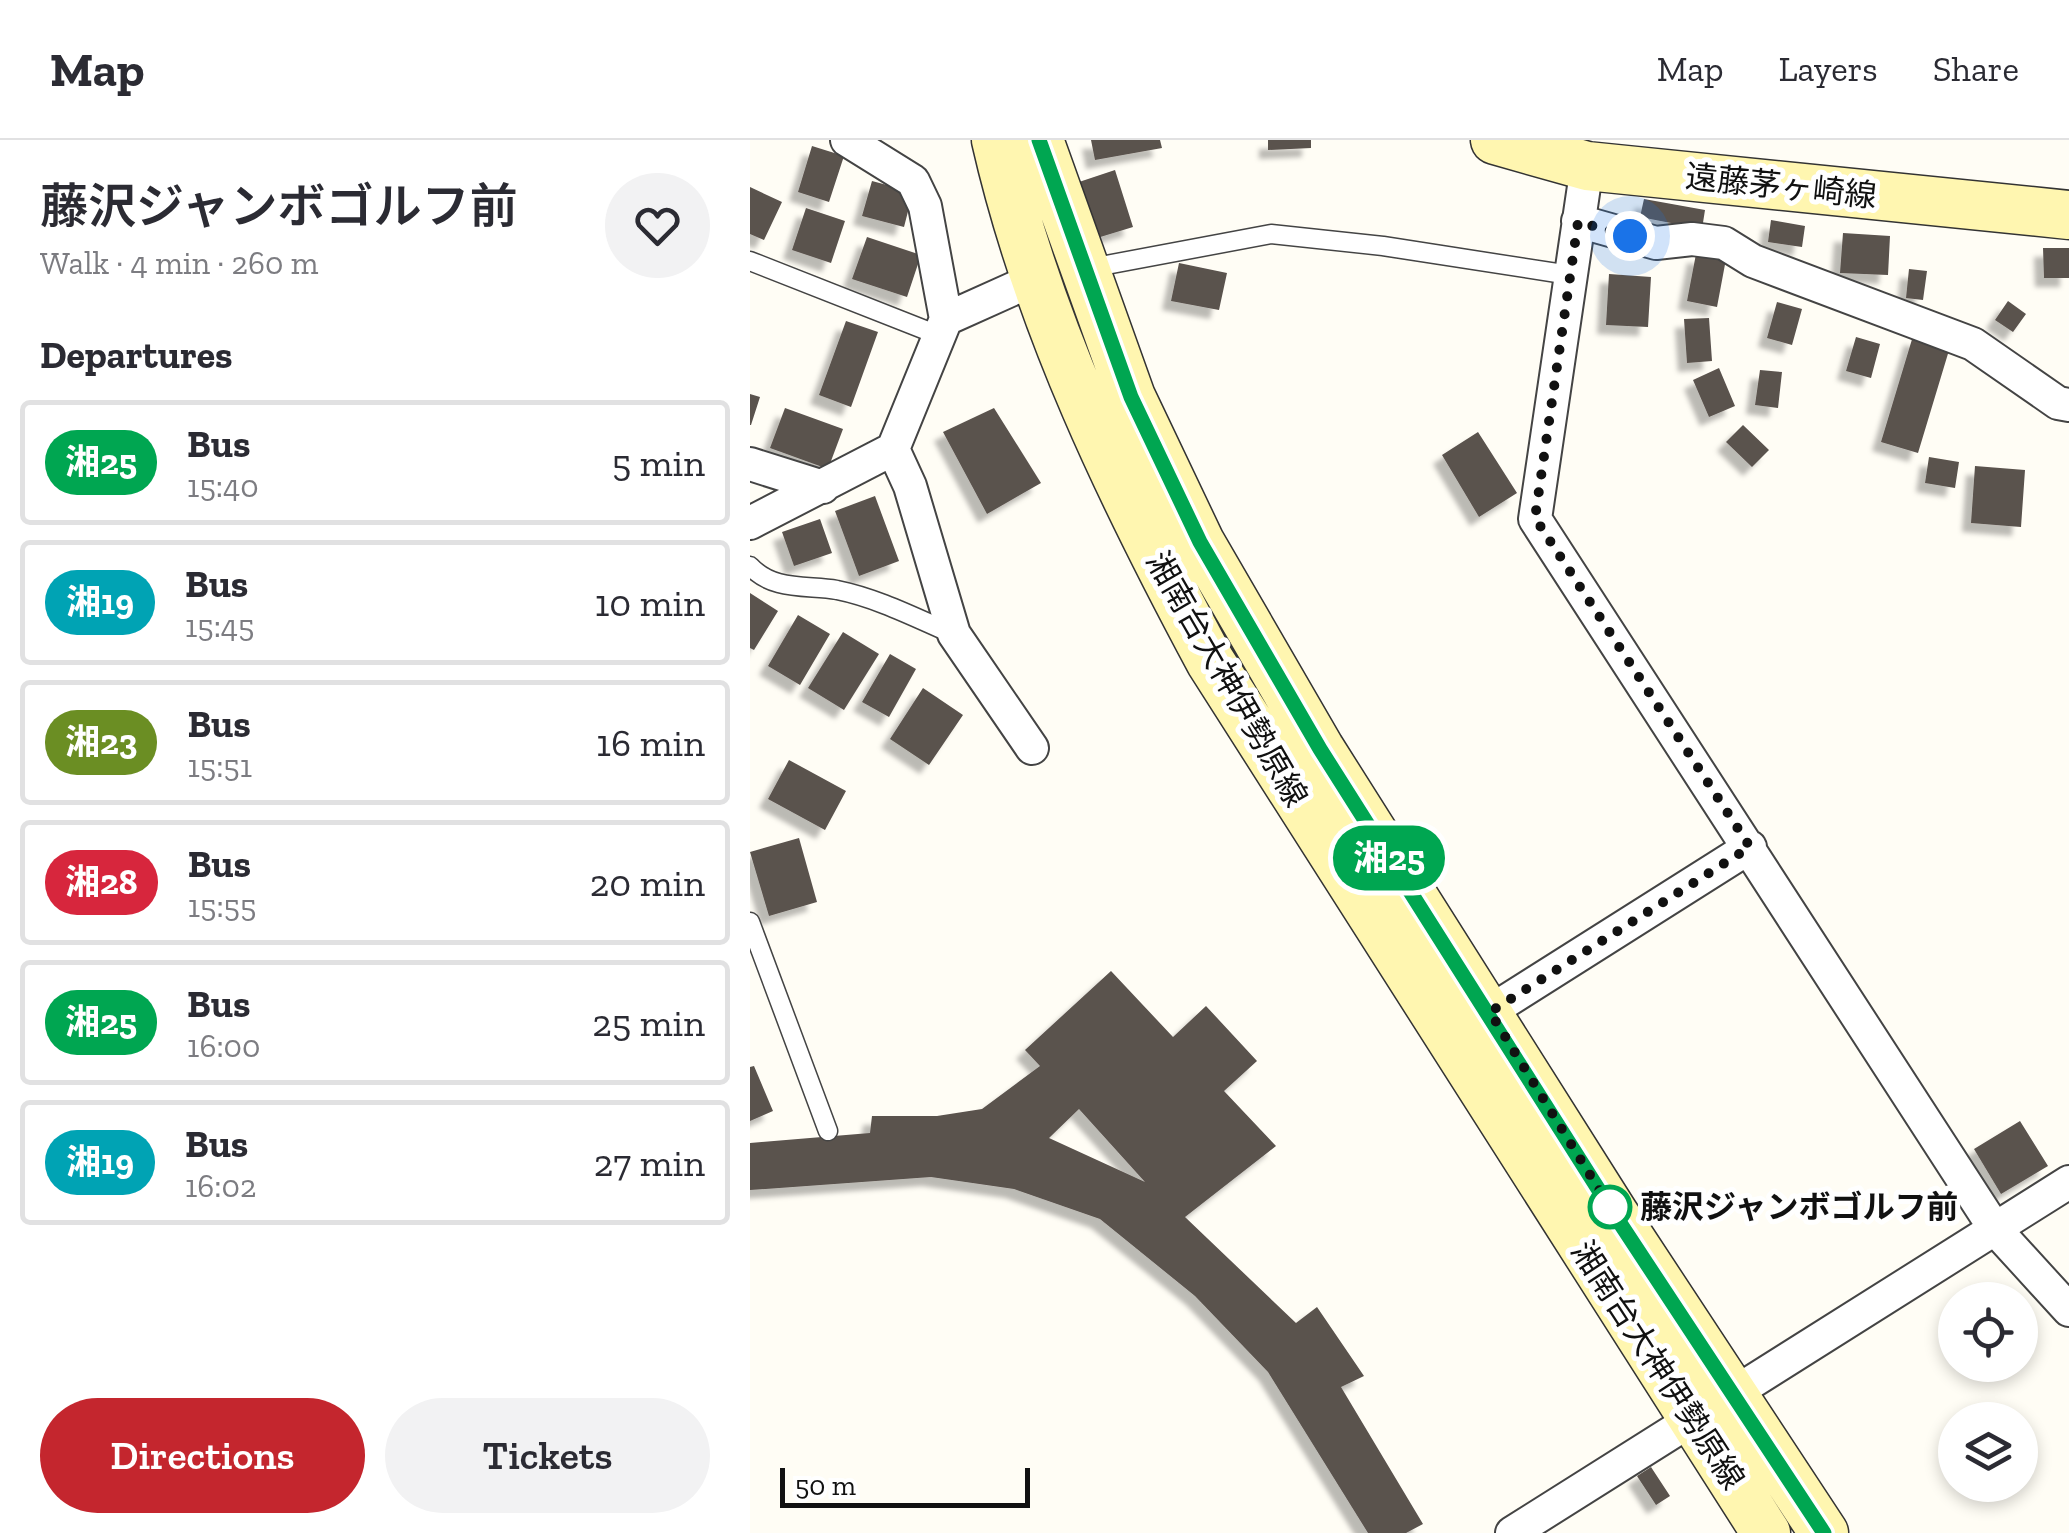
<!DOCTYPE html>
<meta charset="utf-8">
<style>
body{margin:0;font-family:"Zilla Slab","Noto Sans JP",serif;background:#f2f2f3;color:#2b2b33;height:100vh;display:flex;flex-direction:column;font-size:38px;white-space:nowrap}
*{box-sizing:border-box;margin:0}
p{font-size:32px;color:#7c7c81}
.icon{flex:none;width:55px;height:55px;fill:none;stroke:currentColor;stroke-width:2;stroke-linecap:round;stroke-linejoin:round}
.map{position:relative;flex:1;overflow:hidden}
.side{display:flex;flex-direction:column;background:#fff;width:750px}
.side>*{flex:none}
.badge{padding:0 20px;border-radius:32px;font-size:35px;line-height:65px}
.tools{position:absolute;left:1188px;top:1142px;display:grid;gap:20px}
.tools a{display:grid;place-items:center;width:100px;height:100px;border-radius:50%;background:#fff;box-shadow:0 5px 15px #0003;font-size:50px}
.scale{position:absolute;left:30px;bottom:25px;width:250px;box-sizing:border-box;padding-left:10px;border:5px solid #111;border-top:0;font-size:28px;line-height:35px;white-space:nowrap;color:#111;-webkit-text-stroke:8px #fff;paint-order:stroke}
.you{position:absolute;width:50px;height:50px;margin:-25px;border:8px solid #fff;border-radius:50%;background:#1a73e8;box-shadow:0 0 0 15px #1a73e833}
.map>.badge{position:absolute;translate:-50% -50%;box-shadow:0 0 0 5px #fff}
h2{padding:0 40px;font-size:38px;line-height:90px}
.round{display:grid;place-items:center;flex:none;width:105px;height:105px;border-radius:52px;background:#f2f2f3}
.summary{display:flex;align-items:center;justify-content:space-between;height:170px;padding:0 40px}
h1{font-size:48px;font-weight:600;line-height:75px}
.cta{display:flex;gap:20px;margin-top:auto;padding:20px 40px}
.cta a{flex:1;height:115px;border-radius:60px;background:#c4262e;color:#fff;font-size:40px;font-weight:600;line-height:115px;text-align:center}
.cta a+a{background:#f2f2f3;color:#2b2b33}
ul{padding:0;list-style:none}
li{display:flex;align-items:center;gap:30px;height:125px;margin:0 20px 15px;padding:0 20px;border:5px solid #e1e1e2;border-radius:10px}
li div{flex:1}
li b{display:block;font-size:38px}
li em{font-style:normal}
li .badge{min-width:110px;font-weight:700;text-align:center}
header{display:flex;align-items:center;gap:60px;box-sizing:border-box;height:140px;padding:0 50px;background:#fff;border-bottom:2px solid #e1e1e2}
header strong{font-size:48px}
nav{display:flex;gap:55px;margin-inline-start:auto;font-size:35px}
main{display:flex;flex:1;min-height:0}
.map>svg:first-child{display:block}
.building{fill:#5a524d;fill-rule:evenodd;filter:url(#shadow)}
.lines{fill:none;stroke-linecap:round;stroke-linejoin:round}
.lane-casing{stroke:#444;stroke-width:21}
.street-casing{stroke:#444;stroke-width:36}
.secondary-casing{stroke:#333;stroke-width:51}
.lane{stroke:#fff;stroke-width:18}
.street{stroke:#fff;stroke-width:32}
.secondary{stroke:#fff6b0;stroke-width:48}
.line-casing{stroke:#fff;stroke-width:22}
.line{stroke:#00a651;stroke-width:15}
.walk{stroke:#111;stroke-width:10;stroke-dasharray:0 18}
.stop-dot{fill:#fff;stroke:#00a651;stroke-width:5}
.labels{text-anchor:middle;stroke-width:10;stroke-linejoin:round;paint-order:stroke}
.street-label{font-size:32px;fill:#111;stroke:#fff}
.stop-label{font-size:32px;font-weight:bold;fill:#111;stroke:#fff;text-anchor:start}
</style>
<header>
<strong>Map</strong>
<nav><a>Map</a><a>Layers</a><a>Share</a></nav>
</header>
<main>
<section class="side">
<div class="summary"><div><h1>藤沢ジャンボゴルフ前</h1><p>Walk · 4 min · 260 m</p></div><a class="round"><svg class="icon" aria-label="heart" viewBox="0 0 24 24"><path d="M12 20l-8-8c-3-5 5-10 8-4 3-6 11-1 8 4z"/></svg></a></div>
<h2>Departures</h2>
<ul>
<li><span class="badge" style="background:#00a651;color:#fff">湘25</span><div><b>Bus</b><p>15:40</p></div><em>5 min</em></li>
<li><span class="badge" style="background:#00a3b4;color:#fff">湘19</span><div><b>Bus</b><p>15:45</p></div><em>10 min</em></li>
<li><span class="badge" style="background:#6b8e23;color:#fff">湘23</span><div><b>Bus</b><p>15:51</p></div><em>16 min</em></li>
<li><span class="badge" style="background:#d7263d;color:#fff">湘28</span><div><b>Bus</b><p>15:55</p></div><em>20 min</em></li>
<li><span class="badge" style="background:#00a651;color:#fff">湘25</span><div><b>Bus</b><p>16:00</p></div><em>25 min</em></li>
<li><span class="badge" style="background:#00a3b4;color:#fff">湘19</span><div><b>Bus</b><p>16:02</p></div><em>27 min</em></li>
</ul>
<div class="cta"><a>Directions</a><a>Tickets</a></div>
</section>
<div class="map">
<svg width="1319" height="1393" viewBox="0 0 1319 1393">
<defs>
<filter id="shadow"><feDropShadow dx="-9" dy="9" stdDeviation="2.5" flood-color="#0004"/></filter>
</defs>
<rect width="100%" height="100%" fill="#fffdf5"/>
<path class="building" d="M 341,0 L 410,0 L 412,8 L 345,20 Z
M 518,0 L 561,0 L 561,8 L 518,10 Z
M 62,6 L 94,16 L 79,62 L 48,52 Z
M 365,30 L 383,87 L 347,98 L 329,42 Z
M 122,41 L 163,52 L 154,87 L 112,76 Z
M 0,47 L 32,62 L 14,100 L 0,94 Z
M 894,59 L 955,70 L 952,89 L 890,77 Z
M 56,68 L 95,81 L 81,123 L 42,110 Z
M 1021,80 L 1055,86 L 1052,107 L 1018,102 Z
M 1093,93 L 1140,96 L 1138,135 L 1090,133 Z
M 117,97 L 171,115 L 157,157 L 102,139 Z
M 1293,108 L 1319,108 L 1319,138 L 1294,138 Z
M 946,114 L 976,119 L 967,167 L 937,161 Z
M 429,123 L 477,133 L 469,170 L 421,161 Z
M 1159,129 L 1177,131 L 1173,160 L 1156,158 Z
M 859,134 L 901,137 L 898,187 L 856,185 Z
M 1258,161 L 1276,174 L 1263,192 L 1245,180 Z
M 1027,162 L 1052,169 L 1042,205 L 1017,198 Z
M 959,178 L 962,221 L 937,223 L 934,179 Z
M 96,181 L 128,192 L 101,267 L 69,255 Z
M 1163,196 L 1200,207 L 1168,313 L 1131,302 Z
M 1106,197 L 1130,204 L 1121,238 L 1096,231 Z
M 969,228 L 985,266 L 959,277 L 943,240 Z
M 1010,230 L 1032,232 L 1028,268 L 1005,265 Z
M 0,254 L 10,257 L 1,285 L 0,285 Z
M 35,268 L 93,289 L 78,329 L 20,308 Z
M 244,268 L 291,343 L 237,374 L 193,292 Z
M 993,285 L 1019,310 L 1002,327 L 976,302 Z
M 728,292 L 767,353 L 729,377 L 692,315 Z
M 1179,317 L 1209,322 L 1205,348 L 1175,343 Z
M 1225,326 L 1275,330 L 1271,387 L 1221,383 Z
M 125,356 L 149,421 L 109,436 L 85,371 Z
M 70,379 L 82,413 L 44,426 L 32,392 Z
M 0,453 L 28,471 L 4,510 L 0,508 Z
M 48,475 L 80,494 L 50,545 L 18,526 Z
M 93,492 L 129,514 L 94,570 L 58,548 Z
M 140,514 L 166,529 L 139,577 L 112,562 Z
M 173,548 L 213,575 L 179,625 L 140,599 Z
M 39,620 L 96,651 L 75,690 L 18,659 Z
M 49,698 L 67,762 L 19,776 L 0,712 Z
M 361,831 L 423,897 L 456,866 L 507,921 L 474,951 L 526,1006 L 435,1077 L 546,1183 L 567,1167 L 614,1236 L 591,1247 L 673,1384 L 656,1393 L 618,1393 L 518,1232 L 445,1156 L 350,1079 L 264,1049 L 181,1037 L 0,1050 L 0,1003 L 120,993 L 122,976 L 187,976 L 232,969 L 290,926 L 275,910 ZM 329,969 L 395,1042 L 299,998 Z
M 4,926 L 23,971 L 0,981 L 0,927 Z
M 1270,981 L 1298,1026 L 1251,1054 L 1224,1009 Z
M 901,1327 L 920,1356 L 906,1365 L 887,1336 Z"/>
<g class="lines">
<g class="lane-casing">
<path id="lane" d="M 0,121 L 188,195
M 335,129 L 521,94 L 633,106 L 820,135
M 0,426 C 23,451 56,445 87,450 C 127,458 166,478 203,494
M 0,782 L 78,991"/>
</g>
<g class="street-casing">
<path id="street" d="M 97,0 L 163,41 L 175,66 L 196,179
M 837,26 L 785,379 L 1245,1089 L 1319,1170
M 828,81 L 906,103 L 942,99 L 974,103 L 1003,121 L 1223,204 L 1308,263 L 1319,265
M 143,309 L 160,346 L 204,494 L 282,608
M 0,324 L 73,347
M 0,383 L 143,309 L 196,179 L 285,139
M 739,872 L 1000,707
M 762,1393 L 1319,1042"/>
</g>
<g class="secondary-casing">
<path id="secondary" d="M 246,0 C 288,184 371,355 460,521 L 1016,1393
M 289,0 L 381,257 L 450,402 L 570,609 L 864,1074 L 1074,1393
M 745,0 L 837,26 L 1319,75"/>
</g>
<use href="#lane" class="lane"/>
<use href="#street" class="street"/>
<use href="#secondary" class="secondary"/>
</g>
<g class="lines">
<g class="line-casing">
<path id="line" d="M 289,0 L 381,257 L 450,402 L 570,609 L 864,1074 L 1074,1393"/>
</g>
<use href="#line" class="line"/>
<path class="walk" d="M 860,1067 L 864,1074 L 740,872 L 1000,707 L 785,378 L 828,82 L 880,96"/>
</g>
<circle class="stop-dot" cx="860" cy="1067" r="20"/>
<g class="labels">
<g class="street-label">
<text transform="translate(1031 46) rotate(6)" y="11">遠藤茅ヶ崎線</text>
<text transform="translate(477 539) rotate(60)" y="11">湘南台大神伊勢原線</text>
<text transform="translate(908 1225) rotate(57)" y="11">湘南台大神伊勢原線</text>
</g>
<g class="stop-label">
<text x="890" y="1078">藤沢ジャンボゴルフ前</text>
</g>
</g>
</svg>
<div class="tools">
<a><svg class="icon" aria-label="locate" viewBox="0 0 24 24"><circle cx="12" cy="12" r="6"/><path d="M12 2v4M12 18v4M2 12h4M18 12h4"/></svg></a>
<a><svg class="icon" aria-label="layers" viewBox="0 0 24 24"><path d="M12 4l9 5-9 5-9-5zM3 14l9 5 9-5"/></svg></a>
</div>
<div class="scale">50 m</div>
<div class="you" style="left:880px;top:96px"></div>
<b class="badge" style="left:639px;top:718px;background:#00a651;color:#fff">湘25</b>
</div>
</main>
